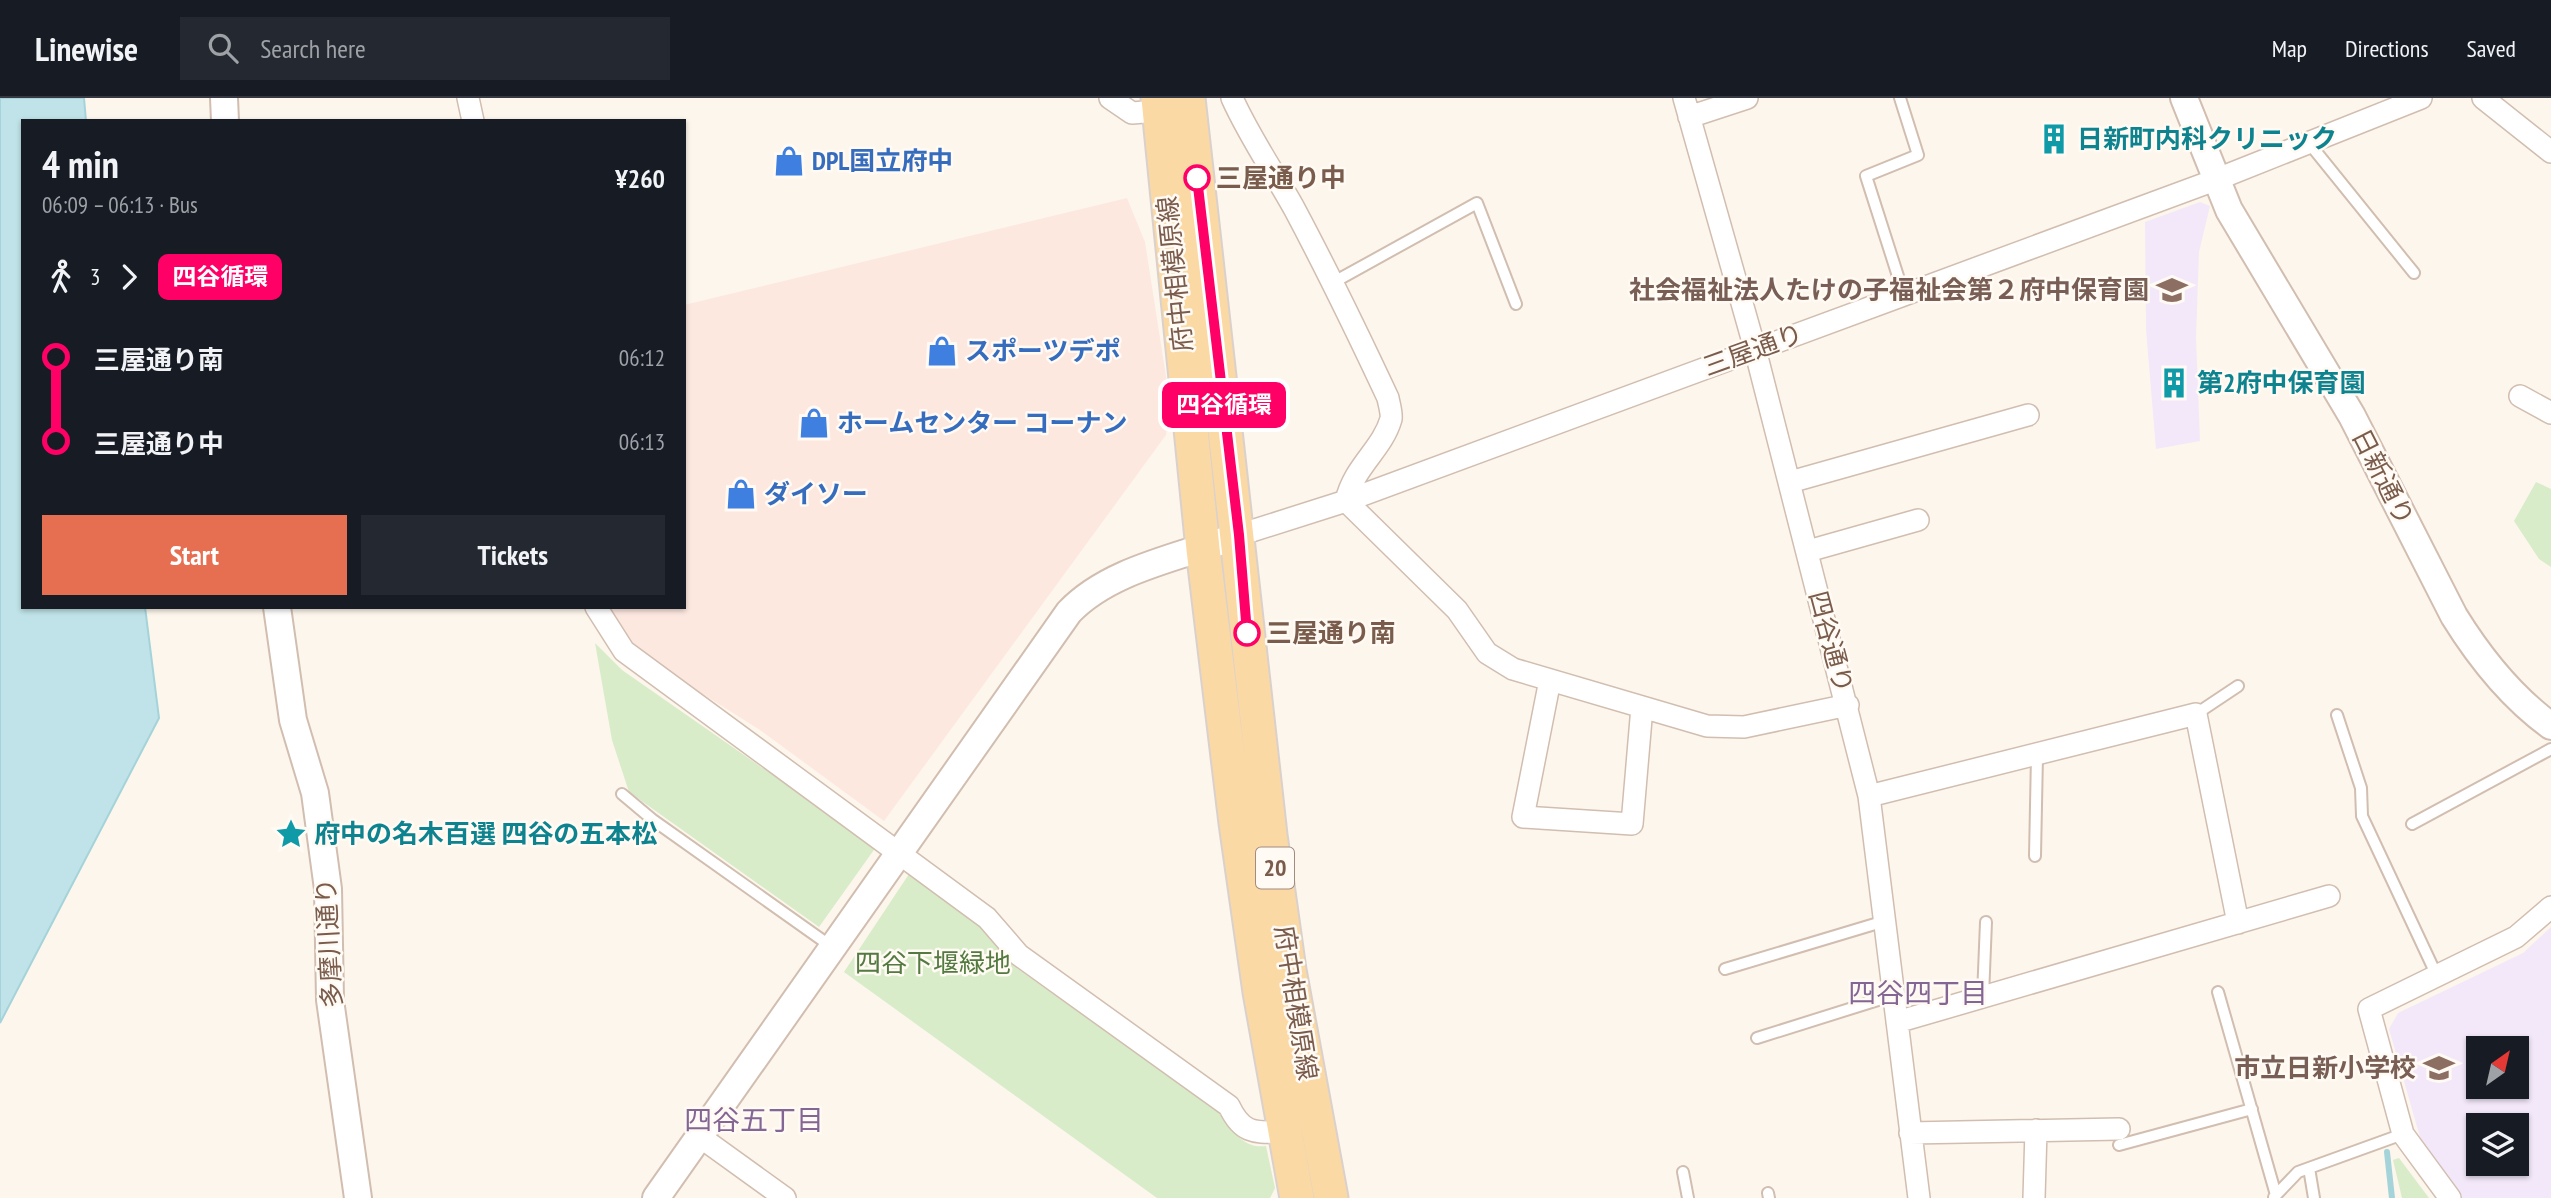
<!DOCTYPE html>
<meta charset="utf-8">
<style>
body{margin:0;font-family:"PT Sans Narrow","Noto Sans JP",sans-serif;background:#242831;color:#f1f3f6;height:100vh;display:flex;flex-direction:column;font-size:26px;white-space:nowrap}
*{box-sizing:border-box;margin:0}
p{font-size:23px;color:#9ea1a6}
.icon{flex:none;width:38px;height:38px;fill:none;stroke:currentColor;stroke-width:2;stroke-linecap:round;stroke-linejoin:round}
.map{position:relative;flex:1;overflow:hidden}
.details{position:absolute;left:21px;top:21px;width:665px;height:490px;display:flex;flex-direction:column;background:#171b24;border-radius:0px;box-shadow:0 2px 5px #0004}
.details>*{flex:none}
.badge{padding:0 14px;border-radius:10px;font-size:24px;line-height:46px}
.needle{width:46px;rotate:34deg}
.controls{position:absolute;left:2466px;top:938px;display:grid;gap:14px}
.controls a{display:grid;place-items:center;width:63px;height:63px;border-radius:0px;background:#171b24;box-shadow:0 2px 5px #0004;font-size:35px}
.map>.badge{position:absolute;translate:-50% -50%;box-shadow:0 0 0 4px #fff}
.legs{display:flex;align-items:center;gap:10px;height:77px;padding:0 21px;font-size:23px}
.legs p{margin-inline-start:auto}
.overview{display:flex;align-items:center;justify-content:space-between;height:119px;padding:0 21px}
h1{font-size:38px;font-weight:800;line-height:52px}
.primary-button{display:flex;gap:14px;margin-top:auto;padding:14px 21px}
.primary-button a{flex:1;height:80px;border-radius:0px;background:#e76f51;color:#fff;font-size:28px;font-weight:800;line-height:80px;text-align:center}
.primary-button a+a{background:#242831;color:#f1f3f6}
ul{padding:0 21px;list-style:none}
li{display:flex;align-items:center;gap:24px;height:84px;font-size:26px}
li i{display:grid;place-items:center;width:10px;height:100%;margin:0 9px;background:currentColor}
li i::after{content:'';width:18px;height:18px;margin:-9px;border:5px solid;border-radius:50%;background:#171b24}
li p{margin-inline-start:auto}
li:first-child i{background:linear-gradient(#0000 50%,currentColor 0)}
li:last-child i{background:linear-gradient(currentColor 50%,#0000 0)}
header{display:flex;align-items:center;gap:42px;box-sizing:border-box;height:98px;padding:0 35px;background:#171b24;border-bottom:2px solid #363941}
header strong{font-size:33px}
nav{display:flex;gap:38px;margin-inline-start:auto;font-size:24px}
.search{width:490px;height:63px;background:#242831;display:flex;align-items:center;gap:18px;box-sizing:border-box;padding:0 24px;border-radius:0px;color:#9ea1a6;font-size:26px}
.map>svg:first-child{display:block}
.commercial{fill:#fde8e0}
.education{fill:#f3e8fa;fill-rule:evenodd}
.green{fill:#d8ecc9}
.water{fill:#bfe3e8;stroke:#a5d3da;stroke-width:2}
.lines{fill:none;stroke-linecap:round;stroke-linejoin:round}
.stream{stroke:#a5d3da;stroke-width:6}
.service-casing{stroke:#d1beb0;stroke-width:14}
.minor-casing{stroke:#d1beb0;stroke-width:24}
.tertiary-casing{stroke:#d1beb0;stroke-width:30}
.primary-casing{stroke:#dad1cd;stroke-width:37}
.service{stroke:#fff;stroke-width:10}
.minor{stroke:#fff;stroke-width:21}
.tertiary{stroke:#fff;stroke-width:26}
.primary{stroke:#fbd9a5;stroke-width:33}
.line-1-casing{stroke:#fff;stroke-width:16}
.line-1{stroke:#f06;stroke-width:10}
.stop-1-dot{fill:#fff;stroke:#f06;stroke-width:3.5}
.labels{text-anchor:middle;stroke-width:5;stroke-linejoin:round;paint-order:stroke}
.shield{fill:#fffaf3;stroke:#a28b7f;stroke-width:2}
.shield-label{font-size:24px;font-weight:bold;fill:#7a5c4d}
.culture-label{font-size:26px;font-weight:bold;fill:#0d838f;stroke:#fffaf3;text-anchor:start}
.shop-label{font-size:26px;font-weight:bold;fill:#366cbe;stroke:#fffaf3;text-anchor:start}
.stop-label{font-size:26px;font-weight:bold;fill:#7a5c4d;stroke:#fffaf3;text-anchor:start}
.street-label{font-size:26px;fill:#7a5c4d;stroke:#fffaf3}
.education-label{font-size:26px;font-weight:bold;fill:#785e54;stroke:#fffaf3;text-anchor:end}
.park-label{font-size:26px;fill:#537a41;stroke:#fffaf3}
.neighbourhood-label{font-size:28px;fill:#846695;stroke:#fffaf3}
</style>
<header>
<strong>Linewise</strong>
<div class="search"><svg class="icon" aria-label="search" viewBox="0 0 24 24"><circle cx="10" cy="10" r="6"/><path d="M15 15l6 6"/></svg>Search here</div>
<nav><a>Map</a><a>Directions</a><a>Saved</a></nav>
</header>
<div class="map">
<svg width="2551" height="1100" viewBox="0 0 2551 1100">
<rect width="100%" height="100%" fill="#fdf6ec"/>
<path class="commercial" d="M 1127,100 L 1145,144 L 1170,304 L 1166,337 L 884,723 L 760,632 L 636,554 L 608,509 L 684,509 L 684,207 Z"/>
<path class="education" d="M 2200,104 L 2210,108 L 2199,154 L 2196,240 L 2200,343 L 2156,351 L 2146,231 L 2145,124 Z
M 2551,829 L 2551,1100 L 2461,1100 L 2422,1046 L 2389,931 L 2398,915 L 2523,855 ZM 2478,950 L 2516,950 L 2516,989 L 2478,989 ZM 2478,1027 L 2516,1027 L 2516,1066 L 2478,1066 Z"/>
<path class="green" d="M 2536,384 L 2551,391 L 2551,469 L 2539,461 L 2514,423 Z
M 595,545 L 622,572 L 876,749 L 819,829 L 629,694 L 612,642 Z
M 909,776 L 983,829 L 1014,868 L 1223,1017 C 1233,1034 1244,1051 1266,1048 L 1275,1090 L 1270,1100 L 1157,1100 L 844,874 Z
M 2399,1060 L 2429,1100 L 2402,1100 L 2393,1062 Z"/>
<path class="water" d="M 0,0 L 84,0 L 86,23 L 23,23 L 23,509 L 145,509 L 159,620 L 0,925 Z"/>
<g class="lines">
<path class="stream" d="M 2387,1054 L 2392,1100"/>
<g class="service-casing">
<path id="service" d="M 1900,0 L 1918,57 L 1866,78 L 1904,197
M 2309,45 L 2414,175
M 1334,184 L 1477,105 L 1516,206
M 2196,616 L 2238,588
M 2337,617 L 2361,690 L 2362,718 L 2437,878
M 622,696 L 653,722 L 832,849
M 2412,726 L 2551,651
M 2035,758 L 2037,657
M 1725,871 L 1885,823
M 2218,894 L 2276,1097
M 1983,898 L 1986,824
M 1757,940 L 1894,897
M 2119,1047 L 2252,1011
M 1683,1074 L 1688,1100
M 1768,1095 L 1769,1100
M 2274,1099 L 2298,1074 L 2309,1070
M 2314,1100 L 2309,1070 L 2403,1036"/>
</g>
<g class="minor-casing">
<path id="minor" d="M 468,0 L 473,23
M 1110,0 L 1132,15 L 1170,12
M 1232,0 C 1250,40 1274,74 1295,112 C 1328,174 1358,236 1388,300 C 1389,306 1392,315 1391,321 C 1382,352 1354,368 1346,403 L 1457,512 L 1487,555 L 1513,571 L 1707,628 L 1744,629 L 1848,607
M 1684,0 L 1755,251 L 1869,698 L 1919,1100
M 2483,0 L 2551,54
M 1689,19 L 1747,0
M 2520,298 L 2551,315
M 1790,384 L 2028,317
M 1239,437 L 1346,403 L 1904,197 L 2215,82 L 2421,0
M 1808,453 L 1918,422
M 596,509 L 624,553 L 987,820 L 1019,857 L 1229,1008 C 1243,1038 1257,1034 1285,1034
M 1550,582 L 1523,719 L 1632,726 L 1642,609
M 1869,698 L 2196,616 L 2238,825
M 1897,924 L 2329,798
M 1910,1035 L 2119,1031
M 699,1038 L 785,1100
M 2034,1100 L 2036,1032
M 2450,1100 L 2403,1036 L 2369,911 L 2516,839 L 2551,809"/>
</g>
<g class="tertiary-casing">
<path id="tertiary" d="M 224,0 L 225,23
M 2184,0 L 2229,112 L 2352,318 L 2454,518 C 2480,560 2511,599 2551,628
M 277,509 L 293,622 L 315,695 L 328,791 L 330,902 L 358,1100
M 656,1100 L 1069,514 C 1111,470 1183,459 1239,437"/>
</g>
<g class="primary-casing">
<path id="primary" d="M 1158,0 L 1203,451 L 1236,725 L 1260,894 L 1297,1100
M 1188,0 L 1270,737 L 1289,872 L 1331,1100"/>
</g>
<use href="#service" class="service"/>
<use href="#minor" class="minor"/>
<use href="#tertiary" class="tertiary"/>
<use href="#primary" class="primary"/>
</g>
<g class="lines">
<g class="line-1-casing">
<path id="line-1" d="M 1197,80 L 1239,437 L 1247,535"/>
</g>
<use href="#line-1" class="line-1"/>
</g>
<defs>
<g id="building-bare" transform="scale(2.415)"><path d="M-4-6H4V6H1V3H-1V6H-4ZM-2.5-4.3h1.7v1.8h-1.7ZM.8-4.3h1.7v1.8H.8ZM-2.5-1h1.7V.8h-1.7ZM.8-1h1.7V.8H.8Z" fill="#0f9aa8" stroke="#fffaf3" stroke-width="2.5" paint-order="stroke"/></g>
<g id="shop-bare" transform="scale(2.415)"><path d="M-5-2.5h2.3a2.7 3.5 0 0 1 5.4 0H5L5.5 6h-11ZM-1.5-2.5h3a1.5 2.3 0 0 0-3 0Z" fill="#3f7fe0" stroke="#fffaf3" stroke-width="2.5" paint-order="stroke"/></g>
<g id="school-bare" transform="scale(2.415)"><path d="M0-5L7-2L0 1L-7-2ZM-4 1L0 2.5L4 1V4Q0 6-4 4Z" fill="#8d6e63" stroke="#fffaf3" stroke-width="2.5" paint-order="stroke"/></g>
<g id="sight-bare" transform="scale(2.415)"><path d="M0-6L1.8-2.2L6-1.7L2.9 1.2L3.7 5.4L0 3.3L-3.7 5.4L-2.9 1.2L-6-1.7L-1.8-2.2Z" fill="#0f9aa8" stroke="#fffaf3" stroke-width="2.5" paint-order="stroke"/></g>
</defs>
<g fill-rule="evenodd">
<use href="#building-bare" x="2054" y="41"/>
<use href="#shop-bare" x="789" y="63"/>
<use href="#school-bare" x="2172" y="192"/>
<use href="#shop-bare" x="942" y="253"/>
<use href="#building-bare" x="2174" y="285"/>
<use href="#shop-bare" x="814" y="325"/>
<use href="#shop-bare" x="741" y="396"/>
<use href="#sight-bare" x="291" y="736"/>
<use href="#school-bare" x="2439" y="970"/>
</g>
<g class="stop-1-dot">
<circle cx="1197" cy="80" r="12"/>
<circle cx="1247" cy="535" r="12"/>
</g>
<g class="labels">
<rect class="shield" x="1256" y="749.5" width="38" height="41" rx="5"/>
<g class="shield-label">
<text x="1275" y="778">20</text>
</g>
<g class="culture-label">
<text x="2077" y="50">日新町内科クリニック</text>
<text x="2197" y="294">第2府中保育園</text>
<text x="314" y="745">府中の名木百選 四谷の五本松</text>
</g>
<g class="shop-label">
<text x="812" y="72">DPL国立府中</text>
<text x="965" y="262">スポーツデポ</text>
<text x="837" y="334">ホームセンター コーナン</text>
<text x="764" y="405">ダイソー</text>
</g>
<g class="stop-label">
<text x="1216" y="89">三屋通り中</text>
<text x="1266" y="544">三屋通り南</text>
</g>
<g class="street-label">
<text transform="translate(1175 176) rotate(-96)" y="9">府中相模原線</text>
<text transform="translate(1753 252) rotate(-20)" y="9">三屋通り</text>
<text transform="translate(2383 379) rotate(63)" y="9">日新通り</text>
<text transform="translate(1831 544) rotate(75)" y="9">四谷通り</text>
<text transform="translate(329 845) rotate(-93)" y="9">多摩川通り</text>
<text transform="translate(1296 905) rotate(81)" y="9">府中相模原線</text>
</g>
<g class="education-label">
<text x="2149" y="201">社会福祉法人たけの子福祉会第２府中保育園</text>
<text x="2416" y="979">市立日新小学校</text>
</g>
<g class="park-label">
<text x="933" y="874">四谷下堰緑地</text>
</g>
<g class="neighbourhood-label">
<text x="1918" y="905">四谷四丁目</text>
<text x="754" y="1032">四谷五丁目</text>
</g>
</g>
</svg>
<div class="controls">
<a><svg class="needle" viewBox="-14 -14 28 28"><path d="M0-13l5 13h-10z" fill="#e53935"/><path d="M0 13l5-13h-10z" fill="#9ea1a6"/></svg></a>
<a><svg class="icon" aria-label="layers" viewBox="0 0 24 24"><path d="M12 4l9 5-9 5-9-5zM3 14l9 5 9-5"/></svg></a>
</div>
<b class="badge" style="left:1224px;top:307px;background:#f06;color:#fff">四谷循環</b>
<section class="details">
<div class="overview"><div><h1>4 min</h1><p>06:09 – 06:13 · Bus</p></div><b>¥260</b></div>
<div class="legs"><svg class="icon" aria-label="walk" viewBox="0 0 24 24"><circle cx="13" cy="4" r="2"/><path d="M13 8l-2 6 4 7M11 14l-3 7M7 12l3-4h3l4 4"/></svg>3<svg class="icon" aria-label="forward" viewBox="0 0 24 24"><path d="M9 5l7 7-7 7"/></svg><b class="badge" style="background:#f06;color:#fff">四谷循環</b></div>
<ul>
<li><i style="color:#f06"></i><b>三屋通り南</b><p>06:12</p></li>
<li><i style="color:#f06"></i><b>三屋通り中</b><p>06:13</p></li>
</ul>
<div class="primary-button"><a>Start</a><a>Tickets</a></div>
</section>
</div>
